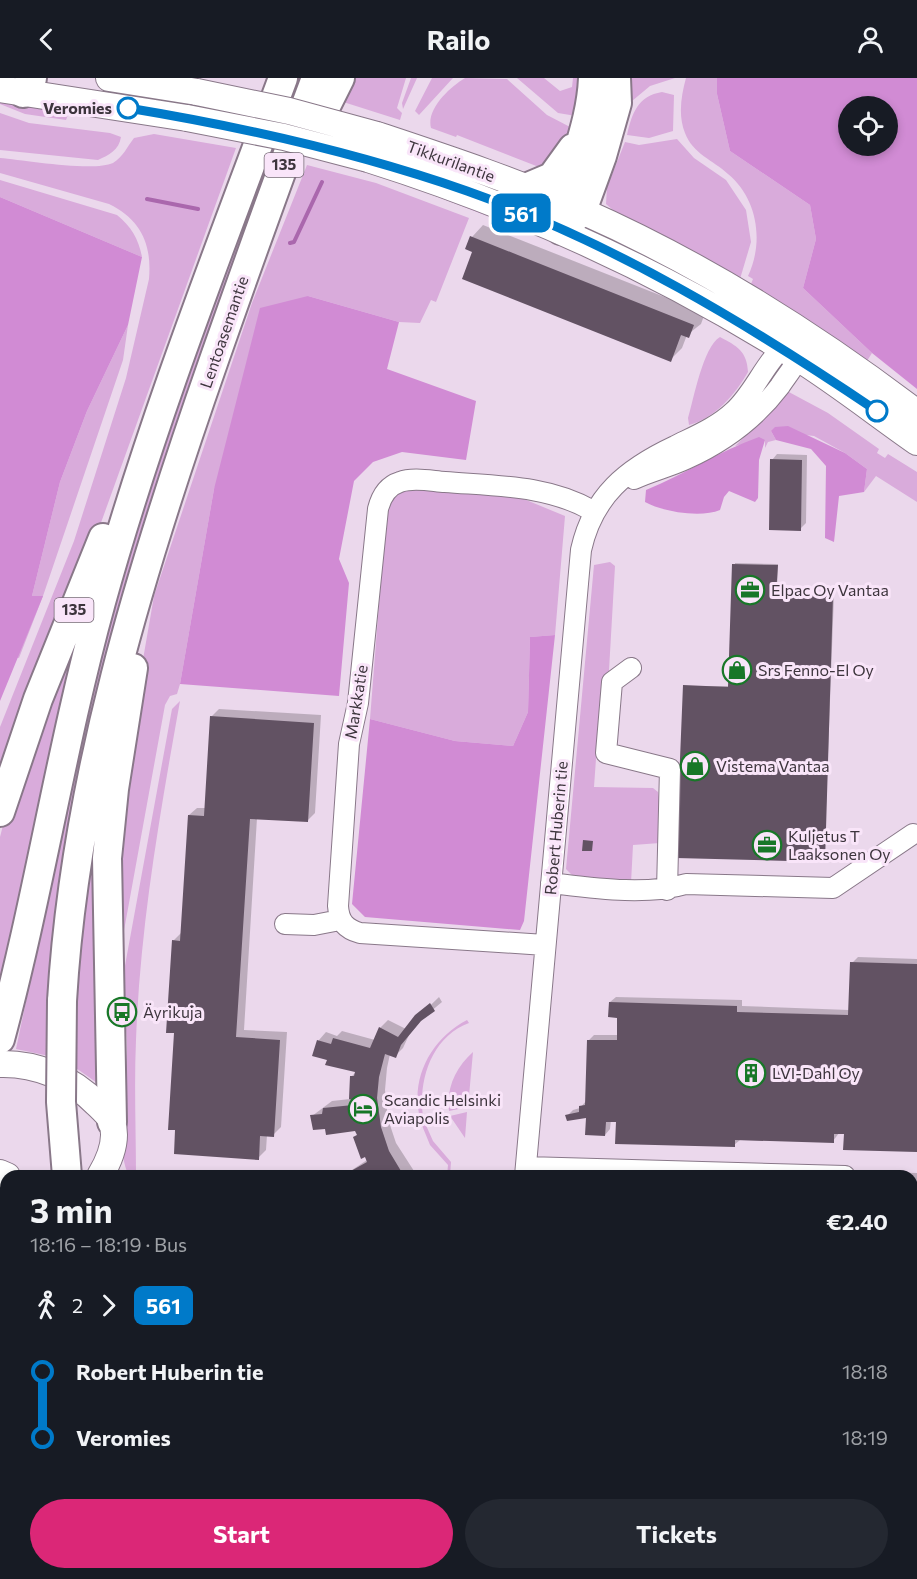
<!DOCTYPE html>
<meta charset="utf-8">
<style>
body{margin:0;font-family:Commissioner,sans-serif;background:#242831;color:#f1f3f6;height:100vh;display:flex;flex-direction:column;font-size:22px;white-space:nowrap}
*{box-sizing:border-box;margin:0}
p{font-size:20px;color:#9ea1a6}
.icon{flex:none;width:33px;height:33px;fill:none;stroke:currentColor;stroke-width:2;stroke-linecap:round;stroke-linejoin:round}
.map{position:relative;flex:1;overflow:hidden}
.drawer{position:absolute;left:0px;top:1092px;width:918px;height:410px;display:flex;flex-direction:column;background:#171b24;border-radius:18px 18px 0 0;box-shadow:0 3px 9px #0003}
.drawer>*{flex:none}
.badge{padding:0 12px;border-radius:9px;font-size:21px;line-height:39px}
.buttons{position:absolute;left:838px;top:18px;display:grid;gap:12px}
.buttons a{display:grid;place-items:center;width:60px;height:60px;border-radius:50%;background:#171b24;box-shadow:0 3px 9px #0003;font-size:30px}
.map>.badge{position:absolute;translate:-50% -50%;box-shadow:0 0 0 3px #fff}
.legs{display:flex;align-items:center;gap:9px;height:66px;padding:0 30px;font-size:20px}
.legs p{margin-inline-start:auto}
.summary{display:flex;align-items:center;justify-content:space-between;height:102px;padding:0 30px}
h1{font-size:33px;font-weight:700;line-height:45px}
.cta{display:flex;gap:12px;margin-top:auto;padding:12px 30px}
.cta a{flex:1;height:69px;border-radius:36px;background:#db2777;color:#fff;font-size:24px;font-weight:700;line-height:69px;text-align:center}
.cta a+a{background:#242831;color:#f1f3f6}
ul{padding:0 30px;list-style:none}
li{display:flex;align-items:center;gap:21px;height:66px;font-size:22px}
li i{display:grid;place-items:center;width:9px;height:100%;margin:0 8px;background:currentColor}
li i::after{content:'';width:15px;height:15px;margin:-8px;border:4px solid;border-radius:50%;background:#171b24}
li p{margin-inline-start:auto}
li:first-child i{background:linear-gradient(#0000 50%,currentColor 0)}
li:last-child i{background:linear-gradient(currentColor 50%,#0000 0)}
header{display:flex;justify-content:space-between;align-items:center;height:78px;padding:0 30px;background:#171b24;font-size:27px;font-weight:700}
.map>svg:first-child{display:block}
.green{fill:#d9abdb}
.forest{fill:#d18bd4;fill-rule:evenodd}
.shadow{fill:#0003}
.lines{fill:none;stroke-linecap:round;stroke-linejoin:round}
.stream{stroke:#aa67ad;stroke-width:4}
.building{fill:#625263}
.minor-casing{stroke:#897889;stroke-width:22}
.major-casing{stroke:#897889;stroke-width:28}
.highway-casing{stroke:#897889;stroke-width:32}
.minor{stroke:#fff;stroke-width:20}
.major{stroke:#fff;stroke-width:26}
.highway{stroke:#fff;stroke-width:28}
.major-bridge-casing{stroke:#897889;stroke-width:28;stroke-linecap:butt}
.highway-bridge-casing{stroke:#897889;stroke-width:32;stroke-linecap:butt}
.major-bridge{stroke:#fff;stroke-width:26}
.highway-bridge{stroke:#fff;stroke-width:28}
.line-1-casing{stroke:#fff;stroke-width:14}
.line-1{stroke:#007ac9;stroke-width:9}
.stop-1-dot{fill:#fff;stroke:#007ac9;stroke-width:3}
.labels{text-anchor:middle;stroke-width:6;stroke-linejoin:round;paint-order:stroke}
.shield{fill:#f9e5f9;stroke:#756a75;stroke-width:1.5}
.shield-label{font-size:15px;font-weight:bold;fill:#3d353d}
.stop-label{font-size:16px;font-weight:bold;fill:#3d353d;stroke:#f9e5f9;text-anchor:end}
.street-label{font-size:16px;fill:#3d353d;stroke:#f9e5f9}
.poi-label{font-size:16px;fill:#3d353d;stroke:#f9e5f9;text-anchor:start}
</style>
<header><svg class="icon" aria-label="back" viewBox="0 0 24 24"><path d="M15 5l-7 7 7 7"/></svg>Railo<svg class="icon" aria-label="person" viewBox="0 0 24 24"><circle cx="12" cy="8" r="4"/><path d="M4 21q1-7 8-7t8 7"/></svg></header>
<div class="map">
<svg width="917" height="1501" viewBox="0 0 917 1501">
<rect width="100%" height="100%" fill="#ebd8ec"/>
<path class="green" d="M 348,0 L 406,0 L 397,30 L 402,35 L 400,42 L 337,22 Z
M 411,0 L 417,0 L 403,31 L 402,25 Z
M 432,0 L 453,0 L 419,37 L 415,33 Z
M 465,0 L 507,1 L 547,37 L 572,50 L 565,71 L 544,91 L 457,57 L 456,59 L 431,50 C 426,31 450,9 465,0 Z
M 517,0 L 544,0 L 560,13 L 572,9 L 573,0 L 583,0 L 576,38 L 558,35 Z
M 627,0 L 675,0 L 650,8 L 632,23 Z
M 686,0 L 717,0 L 717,16 L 730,73 L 810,127 L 816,161 L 803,210 L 872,275 L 867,283 L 751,206 L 753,201 L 748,198 C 764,164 758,121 728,96 C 713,82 693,76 685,55 C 678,38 681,18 686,0 Z
M 662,14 L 674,17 L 673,53 L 649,60 L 627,57 C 632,35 638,18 662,14 Z
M 0,20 L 40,27 L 68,37 L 66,42 L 25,36 L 0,26 Z
M 0,35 L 29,45 L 110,55 L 121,59 C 119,72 109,77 98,82 L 0,72 Z
M 154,56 L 236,70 L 89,478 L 0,706 L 0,649 L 74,463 L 126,300 L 149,201 C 152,166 141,142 109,126 L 0,95 L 0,80 C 24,82 93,94 113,85 C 123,79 127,69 134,60 Z
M 677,61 L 694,80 L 726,102 L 746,132 L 751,164 L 740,201 L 622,140 L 606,126 L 607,109 L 625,64 L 639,67 Z
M 263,75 L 276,79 L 149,442 L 49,978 L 16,971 L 37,871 L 63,714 L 113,515 Z
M 307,87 L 376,105 L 469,140 L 436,224 L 431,222 L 420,245 L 399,244 L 308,218 L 214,411 L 180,606 L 177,616 L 170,618 L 165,627 L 117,891 L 114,869 L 129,662 L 154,518 L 252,225 Z
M 0,102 L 117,137 C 131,148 139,162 142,179 L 0,119 Z
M 402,105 L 502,136 L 500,143 Z
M 128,247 L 123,282 L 43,518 L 19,580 L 0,575 L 32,518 L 60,404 L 87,333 Z
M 720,259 C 737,268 747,273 748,294 C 735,317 715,340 689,347 L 688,340 C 694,320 703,269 720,259 Z
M 787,313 L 828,335 L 879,371 L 877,375 L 885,380 L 888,376 L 917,394 L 917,424 L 876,398 L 864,414 L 867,391 L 845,375 L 814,358 L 771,353 L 776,362 L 768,364 L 765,370 L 765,362 L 735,368 L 760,344 Z
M 409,409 L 514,417 L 565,438 L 555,557 L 530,559 L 528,634 L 513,668 L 455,663 L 370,641 L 386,437 C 390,422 394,415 409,409 Z
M 610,484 L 615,488 L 607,627 L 597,667 L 594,709 L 653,710 L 658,714 L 661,732 L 660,765 L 633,767 L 631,805 L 573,798 L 566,791 L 594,487 Z
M 94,506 L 0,924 L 0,759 L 10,720 Z
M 180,623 C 160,735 140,848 136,962 C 134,1007 136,1053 136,1098 L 129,1098 C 114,1069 126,1005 127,973 C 127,962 126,951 125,940 L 128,939 L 128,928 L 125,928 L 124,893 L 172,631 Z
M 101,699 L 100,1007 L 73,988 L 80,845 Z
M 467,942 L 469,945 C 431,959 418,1003 423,1039 L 420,1040 C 410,1000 431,961 467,942 Z
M 473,974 L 468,1029 L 449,1033 C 446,1010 456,989 473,974 Z
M 467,1034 L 465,1060 L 450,1038 Z
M 421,1045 L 425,1045 L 433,1063 L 451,1084 L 450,1098 L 447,1098 L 448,1087 L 430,1067 Z
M 56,1496 L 138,1496 L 142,1501 L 56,1501 Z
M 193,1496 L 275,1496 L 274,1501 L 197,1501 Z"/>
<path class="forest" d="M 717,0 L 917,0 L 917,311 L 872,275 L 803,210 L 816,161 L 810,127 L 730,73 L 717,16 ZM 849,28 L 888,28 L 888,68 L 849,68 Z
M 0,119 L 142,179 L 128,247 L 87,333 L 60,404 L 32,518 L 43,518 L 0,623 Z
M 308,218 L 399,244 L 387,291 L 476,323 L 466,382 L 402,374 L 373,384 L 354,403 L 339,481 L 349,505 L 339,618 L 180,606 L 214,411 L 260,230 Z
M 788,348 L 845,375 L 867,391 L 864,414 L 839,418 L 834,464 L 825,460 L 826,388 L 811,371 L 776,362 L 771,353 L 775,349 Z
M 759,359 L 765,362 L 759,382 L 758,420 L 755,424 L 729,413 L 724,419 L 720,432 C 701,440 663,434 645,424 L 646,412 C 685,396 719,373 759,359 Z
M 555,557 L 524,843 L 520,852 L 365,839 L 352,826 L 370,641 L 455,663 L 513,668 L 528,634 L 530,559 Z"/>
<path class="shadow" d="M 483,147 L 705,235 L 701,246 L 687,257 L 682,270 L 670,282 L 474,173 L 472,159 Z
M 777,376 L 807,377 L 806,445 L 800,451 L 772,382 Z
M 735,485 L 778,486 L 777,516 L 834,517 L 824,783 L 684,608 L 729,608 Z
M 219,631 L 321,637 L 315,735 L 307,743 L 257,740 L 244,952 L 287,954 L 281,1049 L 273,1057 L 267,1057 L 266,1072 L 258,1080 L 176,954 L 173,863 L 182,854 L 189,737 L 197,730 L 206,730 L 211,639 Z
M 858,879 L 917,881 L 917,1073 L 845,1055 L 839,1055 L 833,1063 L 740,1062 L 734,1067 L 618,1043 L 611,1042 L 610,1051 L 605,1057 L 587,1038 L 567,1038 L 573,1032 L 580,1030 L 586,1023 L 588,963 L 594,957 L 618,957 L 619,938 L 610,924 L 616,919 L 742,922 L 742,928 L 849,932 L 852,885 Z
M 439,919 L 442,924 L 424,939 L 409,957 L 403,970 L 395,978 L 390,976 L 387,990 L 385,1012 L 388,1041 L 396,1065 L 414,1093 L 409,1098 L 343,1098 L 367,1082 L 355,1059 L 358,1056 L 356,1051 L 326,1050 L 312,1038 L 332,1023 L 350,1021 L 351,999 L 357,993 L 314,977 L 319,962 L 326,954 L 337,958 L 342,953 L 375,962 L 380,950 L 388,942 L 406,951 Z
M 876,1094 L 917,1095 L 917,1136 L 912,1136 L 912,1098 L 872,1098 Z
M 912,1189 L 917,1190 L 917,1234 L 912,1234 Z
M 317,1496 L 458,1496 L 456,1501 L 324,1501 Z
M 524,1496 L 577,1496 L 587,1501 L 520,1501 Z
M 705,1496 L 771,1496 L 776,1501 L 698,1501 Z"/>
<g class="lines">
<path class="stream" d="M 147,121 L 198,131
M 290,165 L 294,164 L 322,104"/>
</g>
<path class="building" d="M 470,158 L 694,247 L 689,260 L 681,257 L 671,284 L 462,201 L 472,174 L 465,171 Z
M 770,381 L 802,382 L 801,453 L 769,452 Z
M 732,486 L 778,487 L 776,516 L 833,518 L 825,784 L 676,780 L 683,607 L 728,609 Z
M 210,638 L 314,645 L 308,744 L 250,741 L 236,959 L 280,962 L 274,1059 L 260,1058 L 259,1082 L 174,1076 L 175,1052 L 168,1052 L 174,955 L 166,955 L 172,862 L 180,863 L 188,737 L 204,738 Z
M 583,762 L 593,763 L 592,773 L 582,773 Z
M 850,884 L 917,886 L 917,1074 L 843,1072 L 844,1056 L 834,1056 L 834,1065 L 735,1062 L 735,1069 L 615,1066 L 616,1044 L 606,1044 L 605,1058 L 585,1057 L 586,1040 L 567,1043 L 565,1037 L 579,1034 L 579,1028 L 585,1027 L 587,962 L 617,962 L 617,940 L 608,939 L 609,924 L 737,928 L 737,934 L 848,937 Z
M 430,925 L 435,933 L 421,943 L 401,967 L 396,980 L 385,976 L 379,999 L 377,1020 L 381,1049 L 389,1073 L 404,1098 L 342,1098 L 367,1084 L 365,1079 L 361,1081 L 353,1059 L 357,1057 L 355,1053 L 326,1057 L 325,1051 L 313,1052 L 310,1037 L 322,1036 L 323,1030 L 353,1027 L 352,1022 L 349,1021 L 350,998 L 354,998 L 355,994 L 325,987 L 327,982 L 312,978 L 317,962 L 331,966 L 333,960 L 370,970 L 379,949 L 398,959 L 415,937 Z
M 912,1106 L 917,1106 L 917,1138 L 912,1138 Z
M 912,1201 L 917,1201 L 917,1236 L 912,1236 Z
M 912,1425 L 917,1425 L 917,1501 L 908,1501 L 909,1496 L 912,1496 Z
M 315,1496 L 458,1496 L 453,1501 L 321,1501 Z
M 534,1496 L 572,1496 L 569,1501 L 531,1501 Z
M 712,1496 L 740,1496 L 753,1501 L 699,1501 Z"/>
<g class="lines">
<g class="minor-casing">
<path id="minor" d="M 634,401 C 651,393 669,389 686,381 C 724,364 755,341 780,308 C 789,294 799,285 801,268
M 631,590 L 612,604 L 606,675 L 670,691 L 667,812
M 551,805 C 593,810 645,818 686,806 L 833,810 L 913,756
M 285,846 L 314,847 L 340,842
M 545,867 L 360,855 C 346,851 339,844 338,828 L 349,666 L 358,625 L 378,431 C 381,419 387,408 400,404 C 413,399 431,403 445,404 C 496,408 548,407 593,433
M 526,1089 L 845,1098
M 525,1098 L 581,472 C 593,418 626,391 675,368 C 695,358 717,349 734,333 C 756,313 766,280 791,263
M 912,1378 L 917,1381
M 822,1496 L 832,1501
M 496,1501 L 496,1496"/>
</g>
<g class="major-casing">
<path id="major" d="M 109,0 L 197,14
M 0,11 L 187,40
M 377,57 C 446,80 516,103 582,133 C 702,186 813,256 917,335
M 368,81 C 520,129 663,194 798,280 C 839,306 877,336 917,364
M 0,986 C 37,985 71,1000 97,1026 C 102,1031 110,1038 112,1044 C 118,1062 109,1083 100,1098
M 0,1095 L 7,1098
M 0,1413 L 6,1465
M 10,1496 L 11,1501
M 33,1496 L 34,1501"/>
</g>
<g class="highway-casing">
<path id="highway" d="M 23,15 L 32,0
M 314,52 L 340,0
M 526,110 L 552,99 L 573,70
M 561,152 L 582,133 L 602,78 L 617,25 L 616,0
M 561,152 C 564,100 591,53 593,0
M 0,734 L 38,621 L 103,460
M 62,923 C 75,702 141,490 214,282 C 247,188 281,93 316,0
M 0,961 C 39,817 61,668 101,524 C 150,347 219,172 283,0
M 112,1044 L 107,780 L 114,711 L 133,590
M 0,1343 L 6,1340
M 181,1496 L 185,1501
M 242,1496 L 247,1501"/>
</g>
<use href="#minor" class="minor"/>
<use href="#major" class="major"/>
<use href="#highway" class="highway"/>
<g class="major-bridge-casing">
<path id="major-bridge" d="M 197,14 L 289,33 L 377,57
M 187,40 L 284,59 L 368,81"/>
</g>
<g class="highway-bridge-casing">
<path id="highway-bridge" d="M 62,923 L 61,1024 L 67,1098"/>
</g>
<use href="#major-bridge" class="major-bridge"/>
<use href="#highway-bridge" class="highway-bridge"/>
</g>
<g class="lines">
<g class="line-1-casing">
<path id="line-1" d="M 128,30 C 243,49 356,74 467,113 C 614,165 748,246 877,333"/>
</g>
<use href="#line-1" class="line-1"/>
</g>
<defs>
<g id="office-ring" transform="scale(1.5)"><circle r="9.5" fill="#f9e5f9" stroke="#187728" stroke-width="1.5"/><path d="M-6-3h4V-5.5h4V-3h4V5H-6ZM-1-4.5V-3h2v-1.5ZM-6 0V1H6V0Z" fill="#187728"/></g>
<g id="shop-ring" transform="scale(1.5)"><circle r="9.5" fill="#f9e5f9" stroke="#187728" stroke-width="1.5"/><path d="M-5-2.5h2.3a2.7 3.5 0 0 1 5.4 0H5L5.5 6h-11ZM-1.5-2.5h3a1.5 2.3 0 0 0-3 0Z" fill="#187728"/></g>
<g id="bus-ring" transform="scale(1.5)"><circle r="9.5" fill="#f9e5f9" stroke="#187728" stroke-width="1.5"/><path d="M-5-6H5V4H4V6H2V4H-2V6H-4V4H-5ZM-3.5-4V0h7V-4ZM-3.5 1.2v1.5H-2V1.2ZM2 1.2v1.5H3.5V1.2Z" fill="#187728"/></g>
<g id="building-ring" transform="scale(1.5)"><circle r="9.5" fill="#f9e5f9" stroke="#187728" stroke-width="1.5"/><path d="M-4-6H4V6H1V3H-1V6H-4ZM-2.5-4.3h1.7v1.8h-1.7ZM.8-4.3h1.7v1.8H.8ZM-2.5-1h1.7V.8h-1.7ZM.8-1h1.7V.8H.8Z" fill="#187728"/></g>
<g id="hotel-ring" transform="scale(1.5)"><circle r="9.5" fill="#f9e5f9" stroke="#187728" stroke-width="1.5"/><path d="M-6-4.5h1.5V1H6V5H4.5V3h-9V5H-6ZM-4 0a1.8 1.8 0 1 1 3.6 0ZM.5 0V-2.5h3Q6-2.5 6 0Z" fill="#187728"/></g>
</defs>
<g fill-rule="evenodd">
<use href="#office-ring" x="750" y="512"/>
<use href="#shop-ring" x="737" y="592"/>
<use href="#shop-ring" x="695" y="688"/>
<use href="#office-ring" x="767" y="767"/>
<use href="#bus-ring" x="122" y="934"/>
<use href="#building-ring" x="751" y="995"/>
<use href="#hotel-ring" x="363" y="1031"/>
</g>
<g class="stop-1-dot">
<circle cx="128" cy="30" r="10"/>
<circle cx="877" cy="333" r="10"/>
</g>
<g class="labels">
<g class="shield">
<rect x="264.5" y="75" width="39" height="24" rx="4.5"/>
<rect x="54.5" y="520" width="39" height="24" rx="4.5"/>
</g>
<g class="shield-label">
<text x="284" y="92">135</text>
<text x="74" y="537">135</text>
</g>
<g class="stop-label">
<text x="112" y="36">Veromies</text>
</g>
<g class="street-label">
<text transform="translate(451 83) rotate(20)" y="6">Tikkurilantie</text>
<text transform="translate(224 254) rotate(-71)" y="6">Lentoasemantie</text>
<text transform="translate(356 624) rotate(-81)" y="6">Markkatie</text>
<text transform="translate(556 750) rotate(-85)" y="6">Robert Huberin tie</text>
</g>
<g class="poi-label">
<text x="771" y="518">Elpac Oy Vantaa</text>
<text x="758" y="598">Srs Fenno-El Oy</text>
<text x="716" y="694">Vistema Vantaa</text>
<text x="788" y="764">Kuljetus T<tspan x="788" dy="18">Laaksonen Oy</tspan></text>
<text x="143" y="940">Äyrikuja</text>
<text x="772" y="1001">LVI-Dahl Oy</text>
<text x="384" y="1028">Scandic Helsinki<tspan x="384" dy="18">Aviapolis</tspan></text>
</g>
</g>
</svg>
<div class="buttons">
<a><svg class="icon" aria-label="locate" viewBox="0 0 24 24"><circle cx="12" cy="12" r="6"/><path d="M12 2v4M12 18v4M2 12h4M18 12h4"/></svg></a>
</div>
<b class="badge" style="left:521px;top:135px;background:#007ac9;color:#fff">561</b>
<section class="drawer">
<div class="summary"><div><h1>3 min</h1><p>18:16 – 18:19 · Bus</p></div><b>€2.40</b></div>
<div class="legs"><svg class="icon" aria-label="walk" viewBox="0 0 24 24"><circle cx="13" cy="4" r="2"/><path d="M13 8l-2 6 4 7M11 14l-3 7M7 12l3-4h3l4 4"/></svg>2<svg class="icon" aria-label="forward" viewBox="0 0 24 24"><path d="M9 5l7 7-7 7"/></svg><b class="badge" style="background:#007ac9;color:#fff">561</b></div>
<ul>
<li><i style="color:#007ac9"></i><b>Robert Huberin tie</b><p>18:18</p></li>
<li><i style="color:#007ac9"></i><b>Veromies</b><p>18:19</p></li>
</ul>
<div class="cta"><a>Start</a><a>Tickets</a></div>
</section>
</div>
